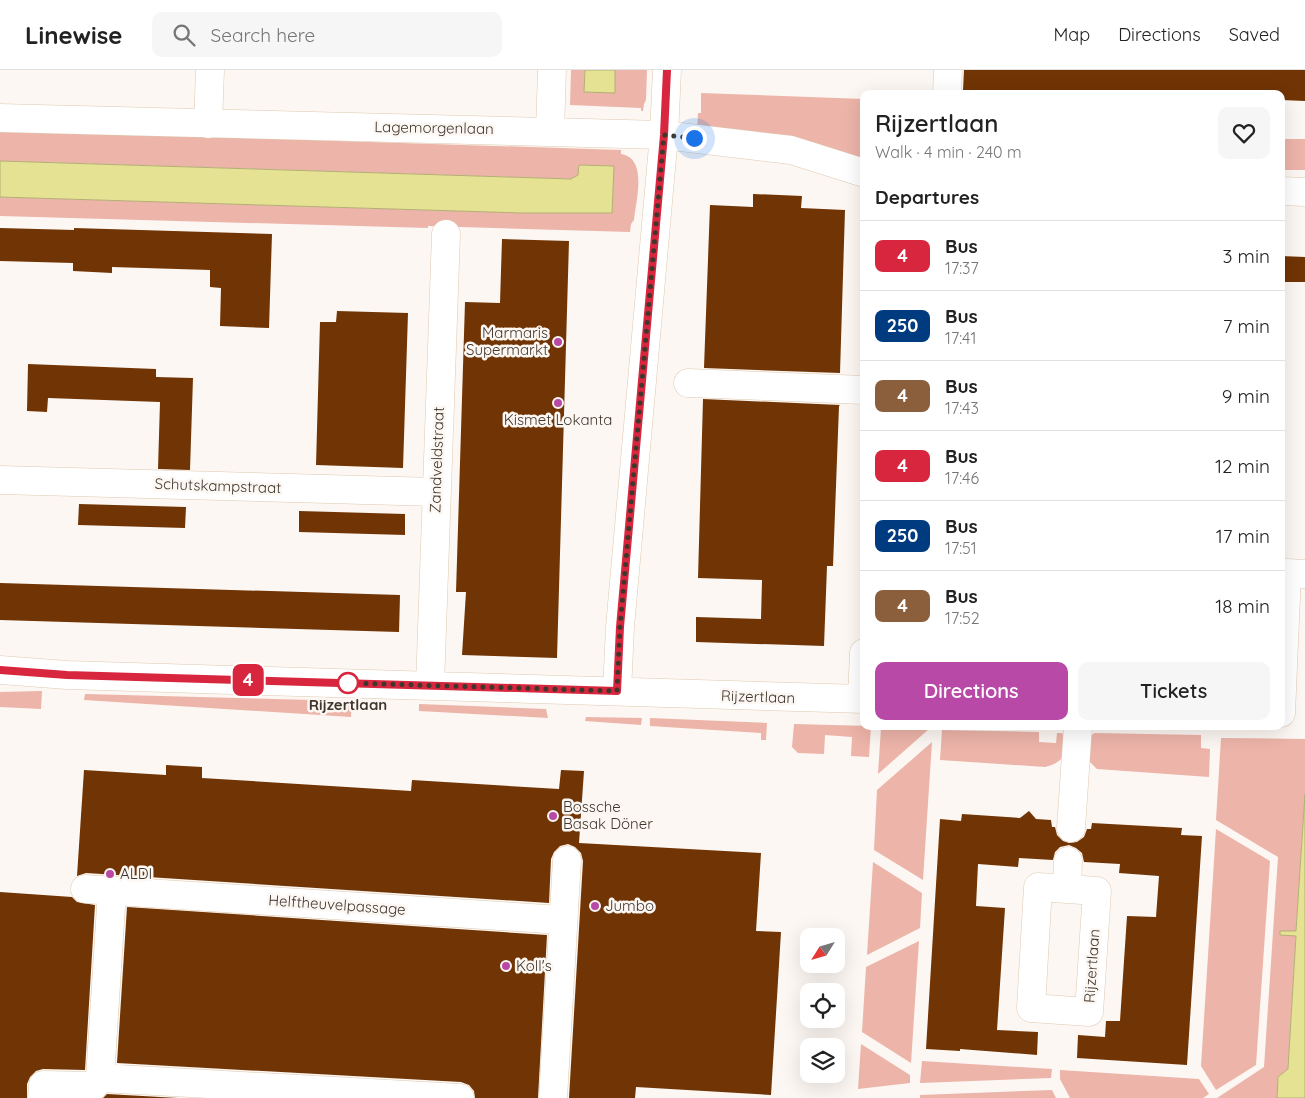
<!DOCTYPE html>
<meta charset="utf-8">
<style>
body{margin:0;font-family:Quicksand,sans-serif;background:#f6f6f6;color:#222;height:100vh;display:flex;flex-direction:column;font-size:19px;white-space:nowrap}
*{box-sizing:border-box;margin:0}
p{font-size:16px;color:#767676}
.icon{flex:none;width:28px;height:28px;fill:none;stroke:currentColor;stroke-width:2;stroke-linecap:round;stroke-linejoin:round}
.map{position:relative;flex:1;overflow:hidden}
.side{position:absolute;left:860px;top:20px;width:425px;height:640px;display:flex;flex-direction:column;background:#fff;border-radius:10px;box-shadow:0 5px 20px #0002}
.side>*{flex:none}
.badge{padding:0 10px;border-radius:8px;font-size:18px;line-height:32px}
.needle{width:32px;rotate:233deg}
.tools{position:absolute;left:800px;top:858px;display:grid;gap:10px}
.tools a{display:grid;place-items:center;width:45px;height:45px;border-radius:10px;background:#fff;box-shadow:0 5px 20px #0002;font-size:25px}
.you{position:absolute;width:25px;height:25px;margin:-12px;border:4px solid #fff;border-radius:50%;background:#1a73e8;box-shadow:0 0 0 8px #1a73e833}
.map>.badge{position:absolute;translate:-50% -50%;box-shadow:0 0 0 2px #fff}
h2{padding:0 15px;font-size:19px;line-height:45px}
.round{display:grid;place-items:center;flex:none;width:52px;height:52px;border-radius:10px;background:#f6f6f6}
.summary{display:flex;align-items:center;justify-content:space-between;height:85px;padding:0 15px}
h1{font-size:24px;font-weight:600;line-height:38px}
.button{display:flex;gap:10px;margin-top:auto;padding:10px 15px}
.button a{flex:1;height:58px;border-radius:10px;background:#b949a6;color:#fff;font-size:20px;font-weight:600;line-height:58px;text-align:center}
.button a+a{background:#f6f6f6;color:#222}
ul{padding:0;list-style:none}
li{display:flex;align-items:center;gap:15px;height:70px;padding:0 15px;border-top:1px solid #e0e0e0}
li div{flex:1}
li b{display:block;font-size:19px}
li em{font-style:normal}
li .badge{min-width:55px;font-weight:700;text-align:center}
header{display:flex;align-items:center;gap:30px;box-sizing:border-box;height:70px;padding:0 25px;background:#fff;border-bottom:1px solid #e0e0e0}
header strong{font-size:24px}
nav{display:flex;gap:28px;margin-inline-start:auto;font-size:18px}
.search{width:350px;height:45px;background:#f6f6f6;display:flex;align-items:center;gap:12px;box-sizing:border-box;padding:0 18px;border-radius:10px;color:#767676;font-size:19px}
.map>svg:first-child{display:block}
.green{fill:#edb4a9}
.water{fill:#e5e393;stroke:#b3af74}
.building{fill:#713404}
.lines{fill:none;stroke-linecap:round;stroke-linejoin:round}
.minor-casing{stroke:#dfc9b1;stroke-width:29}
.minor{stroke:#fff;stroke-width:28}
.line-casing{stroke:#fff;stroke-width:11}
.line{stroke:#d7263d;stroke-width:8}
.walk{stroke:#3f372d;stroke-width:5;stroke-dasharray:0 9}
.poi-dot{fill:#b949a6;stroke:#fcf7f2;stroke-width:2}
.stop-dot{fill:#fff;stroke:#d7263d;stroke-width:2.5}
.labels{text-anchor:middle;stroke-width:5;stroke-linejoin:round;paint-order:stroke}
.street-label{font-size:15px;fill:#3f372d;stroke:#fcf7f2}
.poi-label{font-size:15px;fill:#3f372d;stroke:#fcf7f2;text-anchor:start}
.stop-label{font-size:15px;font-weight:bold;fill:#3f372d;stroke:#fcf7f2}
</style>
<header>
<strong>Linewise</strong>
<div class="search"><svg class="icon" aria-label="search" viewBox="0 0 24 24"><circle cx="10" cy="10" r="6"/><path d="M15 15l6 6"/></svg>Search here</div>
<nav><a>Map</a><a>Directions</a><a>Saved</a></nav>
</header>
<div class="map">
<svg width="1305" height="1028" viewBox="0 0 1305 1028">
<rect width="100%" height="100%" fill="#fcf7f2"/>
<path class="green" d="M 571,0 L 585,0 L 584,21 L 615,22 L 615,0 L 647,0 L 646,30 L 644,34 L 643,41 L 641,41 L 641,38 L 570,35 Z
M 701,23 L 864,29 L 864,88 L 697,60 L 698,43 L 701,43 Z
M 0,60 L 621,80 L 621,84 C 648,88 636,130 634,150 L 631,154 L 630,162 L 428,156 L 428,158 L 0,146 L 0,127 L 523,143 L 611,143 L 614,97 L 579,95 L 578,105 L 571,109 L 0,91 Z
M 1281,69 L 1305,69 L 1305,100 L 1281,100 Z
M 42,621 L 41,639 L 0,637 L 0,622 Z
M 85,624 L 352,631 L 351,647 L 84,630 Z
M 419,634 L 546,639 L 548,648 L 419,641 Z
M 586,647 L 642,648 L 641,655 L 585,651 Z
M 650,648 L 767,653 L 766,670 L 761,670 L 761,663 L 650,656 Z
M 794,654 L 871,656 L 869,687 L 851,686 L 852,667 L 825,665 L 824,684 L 798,683 L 792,677 Z
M 881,658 L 929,659 L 878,704 Z
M 942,660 L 1039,662 L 1039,672 L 1056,673 L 1057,663 L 1062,663 C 1072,681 1063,693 1045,697 L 940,690 Z
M 1094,663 L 1201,665 L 1201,678 L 1210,679 L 1209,707 L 1097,699 L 1088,690 L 1089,668 Z
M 1221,668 L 1305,669 L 1305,724 L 1296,861 L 1280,862 L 1281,865 L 1296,865 L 1288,999 L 1278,1007 L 1277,1028 L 1217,1028 L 1264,997 L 1278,787 L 1216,750 Z
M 932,672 L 923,810 L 874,780 L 877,720 Z
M 1216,759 L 1270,791 L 1256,995 L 1216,1020 L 1201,996 Z
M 873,792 L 922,823 L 920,858 L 867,885 Z
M 919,871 L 911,993 L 862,962 L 866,897 Z
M 861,974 L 910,1005 L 910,1013 L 858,1019 Z
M 922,991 L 1052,999 L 1051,1008 L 920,1013 Z
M 1060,1000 L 1199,1009 L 1209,1024 L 1203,1028 L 1070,1028 L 1060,1009 Z
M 1052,1020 L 1056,1028 L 920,1028 L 920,1025 Z"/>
<path class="water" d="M 585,0 L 615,0 L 615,23 L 584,22 Z
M 0,91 L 571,109 L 578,105 L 579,95 L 614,96 L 612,143 L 523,143 L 0,127 Z
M 1305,724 L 1305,1028 L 1277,1028 L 1278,1007 L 1288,999 L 1296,866 L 1280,865 L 1280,861 L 1296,861 Z"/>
<path class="building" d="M 964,0 L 1305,0 L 1305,31 L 1281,30 L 1282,24 L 1085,24 L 963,20 Z
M 753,124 L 802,126 L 801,138 L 845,140 L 840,303 L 704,298 L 710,135 L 753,137 Z
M 0,158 L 74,160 L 74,158 L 272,164 L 269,258 L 220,256 L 221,218 L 210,217 L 210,200 L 112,197 L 112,203 L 73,201 L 73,193 L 0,191 Z
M 502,169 L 569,171 L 557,588 L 462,585 L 466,522 L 456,522 L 465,232 L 500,233 Z
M 1281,186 L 1305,187 L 1305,212 L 1281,212 Z
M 337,241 L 408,243 L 403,398 L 316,395 L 320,252 L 336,252 Z
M 28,294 L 156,299 L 156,307 L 193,308 L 190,400 L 158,399 L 160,332 L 48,328 L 47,342 L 27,341 Z
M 703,329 L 840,335 L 839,336 L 833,496 L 827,496 L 824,576 L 696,572 L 696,547 L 761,549 L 762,510 L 698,508 Z
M 79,434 L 186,437 L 185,458 L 78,455 Z
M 299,441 L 405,444 L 405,465 L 299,462 Z
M 0,513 L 400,525 L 399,562 L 0,550 Z
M 166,695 L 202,697 L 202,708 L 411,721 L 412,710 L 559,719 L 561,700 L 584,701 L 579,773 L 761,783 L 756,861 L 781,862 L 771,1025 L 636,1017 L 635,1028 L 569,1028 L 583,791 L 581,783 L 575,777 L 568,774 L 560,776 L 554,782 L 551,789 L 549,833 L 86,803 L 77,806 L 84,700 L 166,705 Z
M 1029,741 L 1036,749 L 1051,750 L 1052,757 L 1055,757 L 1057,765 L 1063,771 L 1069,773 L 1077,772 L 1084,767 L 1087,759 L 1091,759 L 1092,753 L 1182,758 L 1181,765 L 1202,766 L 1187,995 L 1077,988 L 1078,965 L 1105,967 L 1106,951 L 1120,951 L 1127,846 L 1156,847 L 1159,806 L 1119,803 L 1120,794 L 1084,792 L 1082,783 L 1076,778 L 1069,775 L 1060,777 L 1055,782 L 1053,790 L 1019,788 L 1018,797 L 978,794 L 976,836 L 1005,838 L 997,960 L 1038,962 L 1037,985 L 960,979 L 960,981 L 926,979 L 940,749 L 961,751 L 962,744 L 1020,748 Z
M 0,822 L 72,827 L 77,832 L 95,835 L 85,1000 L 43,999 L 36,1001 L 30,1007 L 27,1014 L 27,1028 L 0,1028 Z
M 127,837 L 547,865 L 538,1028 L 475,1028 L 474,1021 L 469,1015 L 461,1012 L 117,993 Z
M 107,1024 L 178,1028 L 103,1028 Z"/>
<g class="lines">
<g class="minor-casing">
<path id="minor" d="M 947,24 L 948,0
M 0,48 L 664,65 L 791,80 L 864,103
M 208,54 L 210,0
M 550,61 L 552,0
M 1281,121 L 1305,122
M 688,313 L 864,320
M 0,410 L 436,422
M 0,600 L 67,605 L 864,629
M 430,616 L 446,164
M 617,621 L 620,557 L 664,65 L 667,0
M 862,629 L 864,583
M 1281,643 L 1287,503 L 1305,504
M 1071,758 L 1078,656
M 1038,817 L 1097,821 L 1089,942 L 1031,938 Z
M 85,819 L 562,850
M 1067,819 L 1068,791
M 100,1008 L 112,821
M 42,1028 L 43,1015 L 94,1016 L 100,1008 L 460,1028
M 553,1028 L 567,790"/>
</g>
<use href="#minor" class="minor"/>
</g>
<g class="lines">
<g class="line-casing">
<path id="line" d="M 0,600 L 67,605 L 617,621 L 620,557 L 664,65 L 667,0"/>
</g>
<use href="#line" class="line"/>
<path class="walk" d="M 348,613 L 617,621 L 620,557 L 664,65 L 694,68"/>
</g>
<g class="poi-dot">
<circle cx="558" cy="272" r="5"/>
<circle cx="558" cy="333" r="5"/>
<circle cx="553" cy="746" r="5"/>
<circle cx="110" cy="804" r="5"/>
<circle cx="595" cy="836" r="5"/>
<circle cx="506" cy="896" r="5"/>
</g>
<circle class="stop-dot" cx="348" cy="613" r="10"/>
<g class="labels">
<g class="street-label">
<text transform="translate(434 58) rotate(1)" y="5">Lagemorgenlaan</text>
<text transform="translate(437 390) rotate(-88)" y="5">Zandveldstraat</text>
<text transform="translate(218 416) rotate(2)" y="5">Schutskampstraat</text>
<text transform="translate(758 627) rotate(2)" y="5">Rijzertlaan</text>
<text transform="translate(337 835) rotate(4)" y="5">Helftheuvelpassage</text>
<text transform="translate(1092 896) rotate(-86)" y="5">Rijzertlaan</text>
</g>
<g class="poi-label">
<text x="548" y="268" text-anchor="end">Marmaris<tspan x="548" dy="17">Supermarkt</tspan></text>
<text x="558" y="355" text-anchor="middle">Kismet Lokanta</text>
<text x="563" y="742">Bossche<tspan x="563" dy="17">Basak Döner</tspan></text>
<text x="120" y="809">ALDI</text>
<text x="605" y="841">Jumbo</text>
<text x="516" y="901">Koll's</text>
</g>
<g class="stop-label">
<text x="348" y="640">Rijzertlaan</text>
</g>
</g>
</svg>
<div class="tools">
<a><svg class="needle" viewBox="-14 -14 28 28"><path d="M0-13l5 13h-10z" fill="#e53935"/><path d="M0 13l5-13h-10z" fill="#767676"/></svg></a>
<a><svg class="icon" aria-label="locate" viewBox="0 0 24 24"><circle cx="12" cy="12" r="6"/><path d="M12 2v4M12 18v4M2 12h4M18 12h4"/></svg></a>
<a><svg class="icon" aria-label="layers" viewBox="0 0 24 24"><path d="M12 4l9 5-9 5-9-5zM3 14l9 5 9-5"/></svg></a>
</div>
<div class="you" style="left:694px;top:68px"></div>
<b class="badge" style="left:248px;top:610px;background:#d7263d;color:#fff">4</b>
<section class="side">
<div class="summary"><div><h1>Rijzertlaan</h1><p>Walk · 4 min · 240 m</p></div><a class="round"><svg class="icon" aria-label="heart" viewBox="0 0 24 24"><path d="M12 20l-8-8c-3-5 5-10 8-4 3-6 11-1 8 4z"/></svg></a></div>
<h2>Departures</h2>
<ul>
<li><span class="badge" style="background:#d7263d;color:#fff">4</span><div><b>Bus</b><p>17:37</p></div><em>3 min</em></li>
<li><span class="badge" style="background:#003b80;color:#fff">250</span><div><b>Bus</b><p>17:41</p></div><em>7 min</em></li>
<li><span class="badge" style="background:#8b5e3c;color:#fff">4</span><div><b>Bus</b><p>17:43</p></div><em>9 min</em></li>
<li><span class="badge" style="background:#d7263d;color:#fff">4</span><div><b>Bus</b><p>17:46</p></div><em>12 min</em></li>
<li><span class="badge" style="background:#003b80;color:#fff">250</span><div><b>Bus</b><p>17:51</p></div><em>17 min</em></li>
<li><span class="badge" style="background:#8b5e3c;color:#fff">4</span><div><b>Bus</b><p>17:52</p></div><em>18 min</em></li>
</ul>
<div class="button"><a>Directions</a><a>Tickets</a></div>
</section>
</div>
